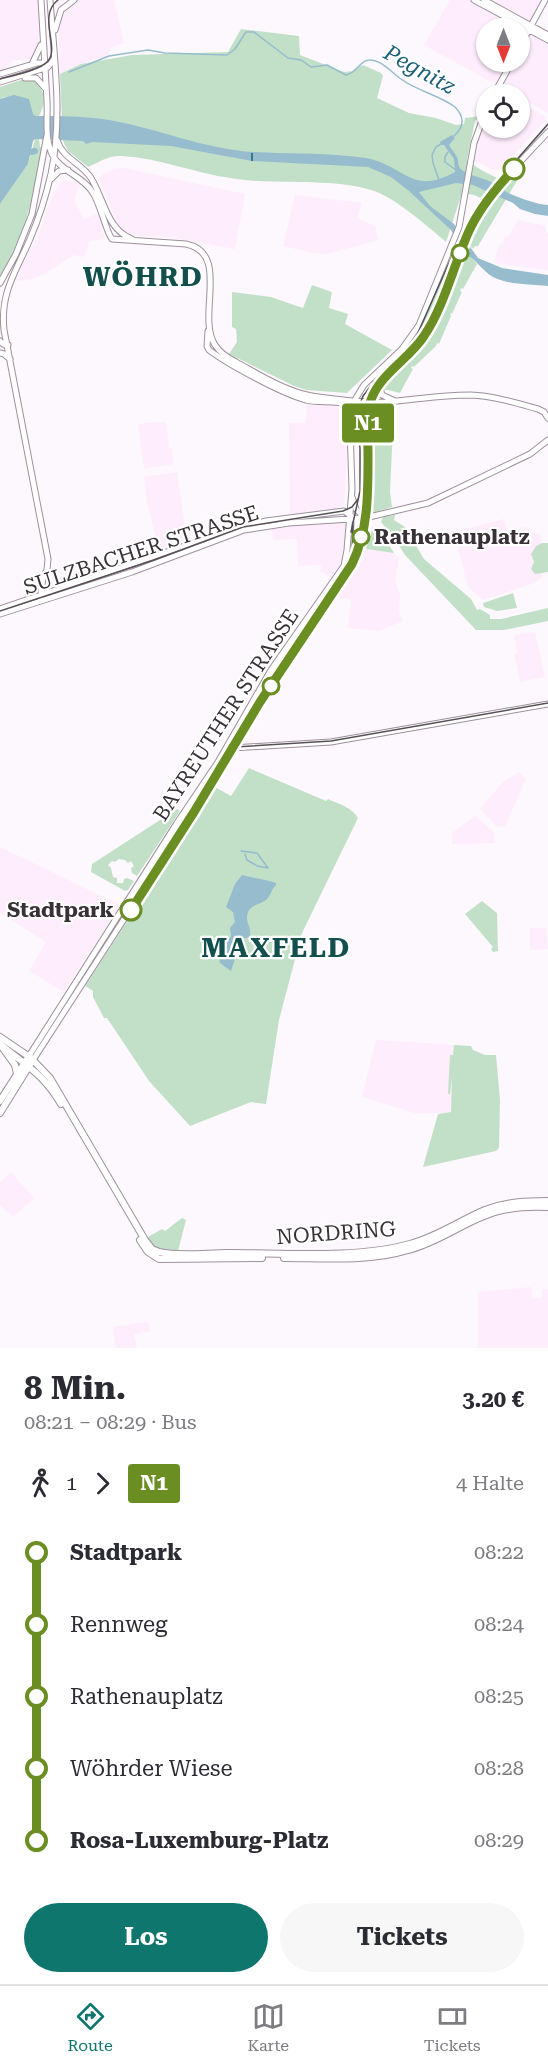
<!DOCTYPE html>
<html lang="de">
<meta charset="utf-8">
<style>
body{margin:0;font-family:"Roboto Serif",serif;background:#f7f7f7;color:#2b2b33;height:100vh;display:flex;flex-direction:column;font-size:22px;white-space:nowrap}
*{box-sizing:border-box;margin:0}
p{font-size:20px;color:#7c7c81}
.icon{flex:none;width:33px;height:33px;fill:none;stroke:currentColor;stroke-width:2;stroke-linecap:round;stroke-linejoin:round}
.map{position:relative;height:1348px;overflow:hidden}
.side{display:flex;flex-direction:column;background:#fff;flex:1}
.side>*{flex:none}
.badge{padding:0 12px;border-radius:4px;font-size:21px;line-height:39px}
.needle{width:39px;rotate:180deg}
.fabs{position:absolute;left:476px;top:18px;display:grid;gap:12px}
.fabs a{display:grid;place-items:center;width:54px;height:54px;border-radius:50%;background:#fff;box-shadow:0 2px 4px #0004;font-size:30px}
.map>.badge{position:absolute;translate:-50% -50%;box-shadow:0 0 0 3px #fff}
.legs{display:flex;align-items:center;gap:9px;height:66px;padding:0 24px;font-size:20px}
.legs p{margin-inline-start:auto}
.head{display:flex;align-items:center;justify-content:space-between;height:102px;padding:0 24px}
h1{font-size:33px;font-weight:700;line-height:45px}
.action{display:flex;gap:12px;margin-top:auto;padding:12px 24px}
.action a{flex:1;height:69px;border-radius:36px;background:#0f766e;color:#fff;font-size:24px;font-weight:700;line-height:69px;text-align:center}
.action a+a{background:#f7f7f7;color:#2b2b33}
ul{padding:0 24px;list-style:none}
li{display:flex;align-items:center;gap:21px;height:72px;font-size:22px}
li i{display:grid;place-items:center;width:9px;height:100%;margin:0 8px;background:currentColor}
li i::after{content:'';width:15px;height:15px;margin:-8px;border:4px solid;border-radius:50%;background:#fff}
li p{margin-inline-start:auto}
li:first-child i{background:linear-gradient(#0000 50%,currentColor 0)}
li:last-child i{background:linear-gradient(currentColor 50%,#0000 0)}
.tabs{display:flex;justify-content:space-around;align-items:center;height:84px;border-top:2px solid #e1e1e2;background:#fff;font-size:16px;color:#7c7c81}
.tabs a{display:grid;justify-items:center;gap:3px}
.tabs .selected{color:#0f766e}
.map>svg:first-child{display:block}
.built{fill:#feedfc}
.green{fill:#c2e0c8}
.water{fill:#96bccd}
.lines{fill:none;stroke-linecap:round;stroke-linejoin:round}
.stream{stroke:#96bccd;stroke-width:1.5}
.river{stroke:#96bccd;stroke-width:6}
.ferry{stroke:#1b6079;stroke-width:1.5;stroke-dasharray:8 6;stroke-linecap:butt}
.secondary-casing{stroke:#9d909c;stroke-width:7}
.primary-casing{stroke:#9d909c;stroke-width:8}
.secondary{stroke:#fff;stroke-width:5}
.primary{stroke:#fff;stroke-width:6}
.tram{stroke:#575156;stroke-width:1.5}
.line-1-casing{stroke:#fff;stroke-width:14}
.line-1{stroke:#6b8e23;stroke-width:9}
.stop-1-dot{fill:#fff;stroke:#6b8e23;stroke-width:3}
.labels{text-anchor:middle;stroke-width:4.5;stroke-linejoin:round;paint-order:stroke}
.stop-label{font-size:21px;font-weight:bold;fill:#383237;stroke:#fff;text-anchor:start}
.street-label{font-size:21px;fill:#383237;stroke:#fff}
.water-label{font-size:22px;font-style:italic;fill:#1b6079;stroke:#fff}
.district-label{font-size:27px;font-weight:bold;letter-spacing:1.5px;fill:#13504d;stroke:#fff}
</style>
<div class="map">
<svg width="548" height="1348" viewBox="0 0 548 1348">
<rect width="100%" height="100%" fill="#fdf8fd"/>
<path class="built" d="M 0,0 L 38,0 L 41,4 L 41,12 L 38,46 L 34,57 L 31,60 L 13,60 L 7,68 L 0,70 Z
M 81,0 L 114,0 L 124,43 L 110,48 L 109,56 L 92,60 L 60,74 L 59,26 L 60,17 L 67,8 Z
M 450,0 L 469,0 L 498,18 L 519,29 L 523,31 L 523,35 L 519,43 L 519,28 L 486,28 L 486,62 L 509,62 L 496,83 L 493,83 L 424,45 Z
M 489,0 L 543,0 L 533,17 L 529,20 Z
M 530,34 L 548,44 L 548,113 L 519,97 L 519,94 L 514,94 L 502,87 L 515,62 L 519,62 L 519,55 Z
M 519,102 L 545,116 L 545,121 L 500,169 L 493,170 L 479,162 L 473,162 L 478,139 L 486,114 L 486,128 L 519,128 Z
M 124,168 L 245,194 L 235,249 L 168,237 L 137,236 L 124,231 L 117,223 L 99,179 L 103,174 L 114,169 Z
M 67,180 L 81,184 L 75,196 L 75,202 L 84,219 L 99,213 L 105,239 L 89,241 L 87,251 L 83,257 L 73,255 L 46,273 L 33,279 L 15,281 L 38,236 L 49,204 L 60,182 Z
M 295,195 L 362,203 L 357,218 L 375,226 L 378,240 L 327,254 L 314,253 L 283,246 Z
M 518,220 L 546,226 L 546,232 L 548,233 L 548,270 L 495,263 L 497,250 L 500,244 L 503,244 L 504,237 L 508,237 Z
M 307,403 L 348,406 L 345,499 L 342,506 L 338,508 L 293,516 L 290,513 L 289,423 L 306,423 Z
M 157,422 L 166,422 L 169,448 L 172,448 L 174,464 L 144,469 L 138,424 Z
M 177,472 L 187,543 L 159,552 L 147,501 L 144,477 Z
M 504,519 L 508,532 L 522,531 L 522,527 L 530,528 L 532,532 L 540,534 L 546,572 L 542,574 L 542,578 L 529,585 L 483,600 L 468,587 L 454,532 Z
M 341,522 L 346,525 L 346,546 L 342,565 L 334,579 L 320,572 L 322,565 L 298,566 L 297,539 L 273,540 L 272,527 Z
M 364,549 L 394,553 L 399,558 L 395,582 L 400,594 L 399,612 L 403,621 L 379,631 L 348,628 L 351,600 L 333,597 L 357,562 Z
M 535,632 L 545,677 L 520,682 L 514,654 L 517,653 L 514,635 Z
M 519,772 L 526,779 L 505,826 L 497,827 L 480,809 L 503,782 Z
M 475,816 L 494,832 L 495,843 L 452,844 L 452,833 Z
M 0,847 L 118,904 L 119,907 L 64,992 L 29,971 L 46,942 L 0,913 Z
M 530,928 L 546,928 L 548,949 L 530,950 Z
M 376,1040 L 454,1045 L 451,1113 L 415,1113 L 362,1097 Z
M 11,1172 L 34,1198 L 13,1217 L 0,1205 L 0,1182 Z
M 531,1287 L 532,1298 L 542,1298 L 542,1289 L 548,1289 L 548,1348 L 478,1348 L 478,1292 Z
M 147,1322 L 149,1324 L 150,1331 L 134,1334 L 137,1348 L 116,1348 L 113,1330 L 114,1327 Z"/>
<path class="green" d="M 241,29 L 299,36 L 300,55 L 344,72 L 354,71 L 356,68 L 363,65 L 381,73 L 383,76 L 377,98 L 409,113 L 436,118 L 456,125 L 464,124 L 465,118 L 481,116 L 475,121 L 467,160 C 479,170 492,176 507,182 L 513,177 L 518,179 L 478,246 L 475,246 L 473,249 L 469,244 L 490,204 C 481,197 474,194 462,193 L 446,242 C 427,226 395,197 371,190 C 325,177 277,186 230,178 C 194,173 159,158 122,156 C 109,155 99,162 88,167 L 68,151 L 63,141 L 60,74 L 81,64 L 132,55 L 228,52 Z
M 27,78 L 33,78 C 45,90 47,101 39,116 L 36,116 L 5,97 L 0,99 L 0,87 Z
M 35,139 L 39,139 L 40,147 L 42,148 C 34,196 25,236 0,278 L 0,204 L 28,164 Z
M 465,254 L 469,255 L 477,264 L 463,289 L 461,288 L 460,291 L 462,292 L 452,314 L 450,313 L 451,316 L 439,344 L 437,343 L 436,346 L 414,367 L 412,366 L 411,368 L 413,369 L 400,393 L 388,390 L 381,390 L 381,386 L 429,331 L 455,271 L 457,271 Z
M 446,265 L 449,268 C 439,293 430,322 414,344 C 402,361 382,373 372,393 L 365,391 C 378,375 395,363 408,347 C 426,324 435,292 446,265 Z
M 312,285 L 332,292 L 329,308 L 348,314 L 345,324 L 392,350 L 347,393 L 307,390 L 294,386 L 229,354 L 237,342 L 236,329 L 232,327 L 232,292 L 271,297 L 303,308 Z
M 372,405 L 394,406 L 390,492 L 392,507 L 373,513 L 369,511 Z
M 395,515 L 394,520 L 405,527 L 424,559 L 471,599 L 477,610 L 480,609 L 490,615 L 490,619 L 501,619 L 548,608 L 548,621 L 504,630 L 476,630 L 405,555 L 393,536 L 381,522 L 383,517 Z
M 373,527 L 382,534 L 394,553 L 366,549 Z
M 542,543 L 548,543 L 548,572 L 535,574 L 531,569 L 534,562 L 531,554 L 536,546 Z
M 513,593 L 517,608 L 497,611 L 484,607 L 483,603 Z
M 249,768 L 326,801 L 328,799 C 338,804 352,807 358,818 L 302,933 L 279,1020 L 266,1104 L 251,1102 L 190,1126 L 149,1081 L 107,1018 L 104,1018 L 93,997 L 93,991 L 85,986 L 215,787 L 231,796 Z
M 177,809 L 180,811 L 137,876 L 132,873 L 131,868 L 134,866 L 131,861 L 128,863 L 125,860 L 119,859 L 115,862 L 112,861 L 108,865 L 111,868 L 113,877 L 117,878 L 117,883 L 123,883 L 124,879 L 127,878 L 134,881 L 128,890 L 125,891 L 91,872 L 92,864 Z
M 482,901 L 497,913 L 498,951 L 493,952 L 491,949 L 493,947 L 465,914 Z
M 454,1045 L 471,1046 L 473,1050 L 485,1055 L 496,1055 L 500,1100 L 499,1148 L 496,1151 L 423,1167 L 438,1114 L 451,1112 L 452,1077 L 450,1094 L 448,1094 L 450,1055 L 453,1055 Z
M 182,1218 L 186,1220 L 178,1251 C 162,1250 156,1251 146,1238 L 162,1229 L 165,1231 Z"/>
<path class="water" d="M 14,95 L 29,99 L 33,114 L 36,116 C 60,116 85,116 109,120 C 156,128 204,149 252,152 C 284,154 316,153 348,156 C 355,157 363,157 371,159 C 407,169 414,195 455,172 L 454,159 L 444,145 L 441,145 L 440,142 L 452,135 L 455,138 L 449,145 C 451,149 455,153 457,157 C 459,162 457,166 462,170 C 469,175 478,177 487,180 C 492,182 495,185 499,188 C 511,195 534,204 548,205 L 548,216 L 535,214 L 520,209 L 513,203 L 473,185 L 456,183 L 419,192 L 430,206 L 454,224 L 478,258 L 502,268 L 548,275 L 548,286 C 530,284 509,285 493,277 C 482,271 475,257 464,254 L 451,230 L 409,191 L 391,177 L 368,167 L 252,161 L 171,146 L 92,142 L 86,144 L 83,141 L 35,139 L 33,141 L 28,164 L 0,204 L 0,99 Z
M 242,875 C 253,878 264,879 276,883 L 276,885 C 272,889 271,894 268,898 C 261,906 248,903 247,917 C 247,924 251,928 250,936 L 247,938 L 235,937 C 231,945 234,949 236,956 L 231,971 L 220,963 C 215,942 224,949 231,936 L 230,928 L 235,922 L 233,912 L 226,907 L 235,884 Z"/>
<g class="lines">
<path class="stream" d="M 69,72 L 109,56 L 148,50 L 165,53 L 227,55 L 235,49 L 246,32 L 254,32 L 288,58 L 301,60 L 311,67 L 327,65 L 346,75 C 357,73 360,60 369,60 C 381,59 392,73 401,79 C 417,91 439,95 455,107 C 465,117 464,127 454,136
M 448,152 L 445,157 L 445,162 L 456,170
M 439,180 L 433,163 L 432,155 L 436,147 L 441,144
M 241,851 L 257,853 L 268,868 L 257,866
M 245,854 L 247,860 L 256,865"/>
<path class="river" d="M 31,152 L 35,151"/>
<path class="ferry" d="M 252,161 L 252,152"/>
<g class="secondary-casing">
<path id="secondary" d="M 41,0 C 43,34 45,68 47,101 C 48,119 44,139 53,156 C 62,172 83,176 93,193 C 100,203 107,234 112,239 L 186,244 C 231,253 196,316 215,345 C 220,353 228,358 236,362 C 258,374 282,389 307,395 C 325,399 369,403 389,402 C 416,399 444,395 471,395 C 494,396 516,403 538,409 L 544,412 L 548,418
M 474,0 L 548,40
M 484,0 L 548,35
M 55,30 L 61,10 L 74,0
M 519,48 L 545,0
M 32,64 L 41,45
M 0,74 L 37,63 L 45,63
M 25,78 L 36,78 L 46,89
M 0,82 L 48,67 L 54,59
M 494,94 L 512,62
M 57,140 C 62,158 81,163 91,178 C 104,199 107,230 132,239
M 51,179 L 59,171 L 68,170
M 0,283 L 16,254 L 32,214 L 47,135
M 208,331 L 207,346 L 209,350 C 229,365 283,394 306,400 C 320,404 340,398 352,408
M 0,341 L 3,344 L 8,345
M 0,353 L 4,354 L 10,359
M 379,385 L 382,395 L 395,401
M 356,401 L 363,409 L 365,428
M 352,497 L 356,509 L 365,518
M 40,601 L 43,577 L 47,570 L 48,559 L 4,330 C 0,292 16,272 30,239 C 39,218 46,196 51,174 C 63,116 54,58 50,0
M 0,609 L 231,530 L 266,521 L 344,511 L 357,520 L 356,546
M 0,614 L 132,572 L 244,530 L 289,523 L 365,518 L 428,503 L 530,454 L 548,440
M 232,748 L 331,742 L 548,704
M 29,1056 L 177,823 L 218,762 L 271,670 L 344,566 L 347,550 L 352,489 L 350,427 L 353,403 L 364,385 L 402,349 L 419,325 L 459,227 L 474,143 L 486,110
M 33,1060 L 192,814 L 298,643 L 351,567 L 358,550 L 367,509 L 368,415 L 373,395 L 382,381 L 413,351 L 426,333 L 466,237 L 485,203 L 503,180 L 548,132"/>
</g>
<g class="primary-casing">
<path id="primary" d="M 0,1037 L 31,1058 L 50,1078 L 145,1240 L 152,1249 L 159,1252 C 181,1257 206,1253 228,1253 C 284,1253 356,1259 410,1244 C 437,1237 459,1221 485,1210 C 506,1202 526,1201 548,1201
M 0,1044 C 25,1065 44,1074 61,1104
M 2,1047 L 15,1065 L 17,1074
M 0,1101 L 27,1059
M 0,1113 L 31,1063
M 140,1240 L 148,1252 L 159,1259 L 262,1258
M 284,1258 C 325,1258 369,1262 408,1250 C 436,1243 458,1226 484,1216 C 505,1207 526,1206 548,1207"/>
</g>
<use href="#secondary" class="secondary"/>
<use href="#primary" class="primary"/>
<path class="tram" d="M 0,79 C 11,76 41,70 48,61 C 60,47 37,16 58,0
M 351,532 L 360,491 L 360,448 L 357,422 L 358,409 L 363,396 L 375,381 L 400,358 L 416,337 L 457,245 L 483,198 L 548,124
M 0,611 L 154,560 L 243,527 L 343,511 L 352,507 L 358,499
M 227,753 L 287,654 L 347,568 L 352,553 L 353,525
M 224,755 L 229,749 L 235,747 L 331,741 L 548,703"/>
</g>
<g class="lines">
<g class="line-1-casing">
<path id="line-1" d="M 131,910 L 194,812 L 260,702 L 352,564 C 369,529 368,491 368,453 C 368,438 366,422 369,407 C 375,376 408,361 424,336 C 444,307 454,264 469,231 C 480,207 496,188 514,169"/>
</g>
<use href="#line-1" class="line-1"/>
</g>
<g class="stop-1-dot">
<circle cx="514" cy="169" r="10"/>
<circle cx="460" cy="253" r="8"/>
<circle cx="361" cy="537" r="8"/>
<circle cx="271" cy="686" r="8"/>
<circle cx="131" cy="910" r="10"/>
</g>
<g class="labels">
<g class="stop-label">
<text x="374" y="544">Rathenauplatz</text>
<text x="114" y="917" text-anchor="end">Stadtpark</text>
</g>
<g class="street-label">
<text transform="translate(141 550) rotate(-18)" y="7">SULZBACHER STRASSE</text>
<text transform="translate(226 715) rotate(-57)" y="7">BAYREUTHER STRASSE</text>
<text transform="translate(336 1233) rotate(-4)" y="7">NORDRING</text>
</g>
<g class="water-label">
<text transform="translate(420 69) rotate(29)" y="8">Pegnitz</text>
</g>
<g class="district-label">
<text x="143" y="286">WÖHRD</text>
<text x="276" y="957">MAXFELD</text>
</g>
</g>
</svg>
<div class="fabs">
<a><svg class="needle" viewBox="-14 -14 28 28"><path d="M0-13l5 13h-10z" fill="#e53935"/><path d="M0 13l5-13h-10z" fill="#7c7c81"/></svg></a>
<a><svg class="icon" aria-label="locate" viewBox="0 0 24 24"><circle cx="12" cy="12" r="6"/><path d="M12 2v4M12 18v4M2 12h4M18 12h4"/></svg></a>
</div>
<b class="badge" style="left:368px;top:423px;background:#6b8e23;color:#fff">N1</b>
</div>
<section class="side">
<div class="head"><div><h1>8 Min.</h1><p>08:21 – 08:29 · Bus</p></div><b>3.20 €</b></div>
<div class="legs"><svg class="icon" aria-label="walk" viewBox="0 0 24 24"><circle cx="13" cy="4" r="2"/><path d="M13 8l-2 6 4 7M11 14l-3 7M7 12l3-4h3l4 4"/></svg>1<svg class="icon" aria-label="forward" viewBox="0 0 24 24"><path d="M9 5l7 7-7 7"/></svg><b class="badge" style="background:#6b8e23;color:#fff">N1</b><p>4 Halte</p></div>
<ul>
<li><i style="color:#6b8e23"></i><b>Stadtpark</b><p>08:22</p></li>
<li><i style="color:#6b8e23"></i><span>Rennweg</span><p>08:24</p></li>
<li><i style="color:#6b8e23"></i><span>Rathenauplatz</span><p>08:25</p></li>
<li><i style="color:#6b8e23"></i><span>Wöhrder Wiese</span><p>08:28</p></li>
<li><i style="color:#6b8e23"></i><b>Rosa-Luxemburg-Platz</b><p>08:29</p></li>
</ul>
<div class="action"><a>Los</a><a>Tickets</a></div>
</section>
<nav class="tabs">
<a class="selected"><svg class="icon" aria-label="directions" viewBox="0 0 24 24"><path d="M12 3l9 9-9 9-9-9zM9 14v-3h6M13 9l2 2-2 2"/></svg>Route</a>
<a><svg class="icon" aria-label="map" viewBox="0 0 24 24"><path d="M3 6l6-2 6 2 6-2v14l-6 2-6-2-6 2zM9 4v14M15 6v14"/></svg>Karte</a>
<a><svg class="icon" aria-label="tickets" viewBox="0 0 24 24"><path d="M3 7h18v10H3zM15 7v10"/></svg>Tickets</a>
</nav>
